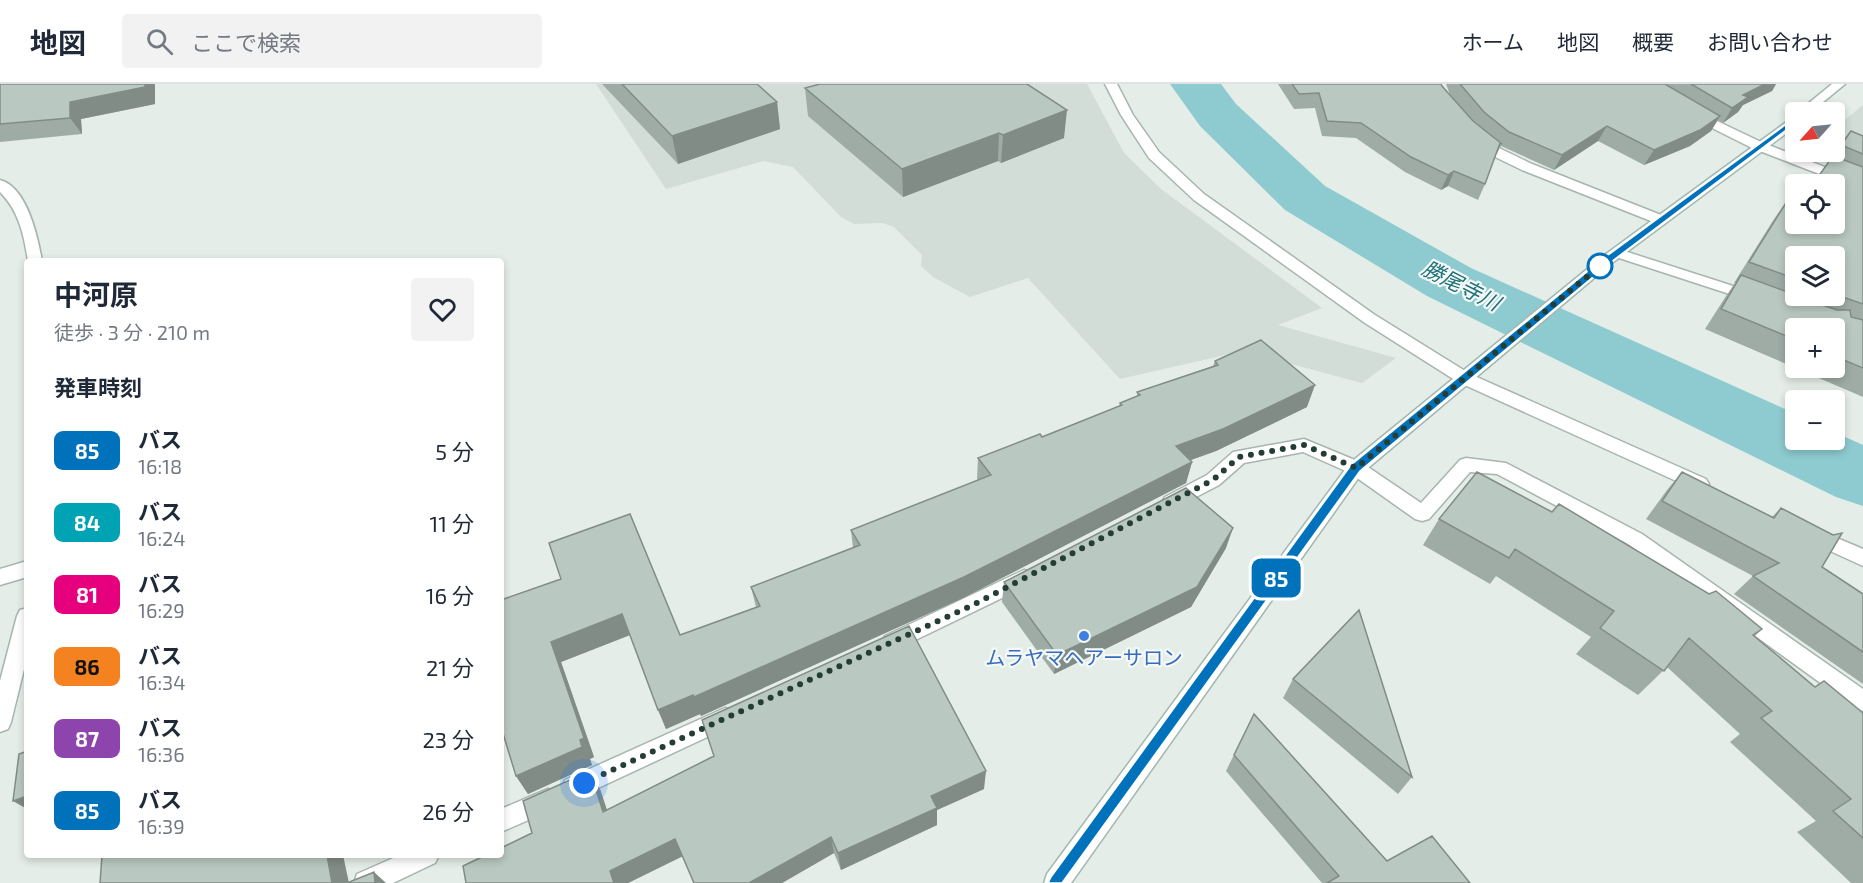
<!DOCTYPE html>
<html lang="ja">
<meta charset="utf-8">
<style>
body{margin:0;font-family:"Exo 2","Noto Sans JP",sans-serif;background:#f2f2f3;color:#1f2937;height:100vh;display:flex;flex-direction:column;font-size:22px;white-space:nowrap}
*{box-sizing:border-box;margin:0}
p{font-size:20px;color:#747a83}
.icon{flex:none;width:33px;height:33px;fill:none;stroke:currentColor;stroke-width:2;stroke-linecap:round;stroke-linejoin:round}
.map{position:relative;flex:1;overflow:hidden}
.sheet{position:absolute;left:24px;top:174px;width:480px;height:600px;display:flex;flex-direction:column;background:#fff;border-radius:6px;box-shadow:0 3px 9px #0003}
.sheet>*{flex:none}
.badge{padding:0 12px;border-radius:9px;font-size:21px;line-height:39px}
.needle{width:39px;rotate:243deg}
.controls{position:absolute;left:1785px;top:18px;display:grid;gap:12px}
.controls a{display:grid;place-items:center;width:60px;height:60px;border-radius:6px;background:#fff;box-shadow:0 3px 9px #0003;font-size:30px}
.you{position:absolute;width:30px;height:30px;margin:-15px;border:4px solid #fff;border-radius:50%;background:#1a73e8;box-shadow:0 0 0 9px #1a73e833}
.map>.badge{position:absolute;translate:-50% -50%;box-shadow:0 0 0 3px #fff}
h2{padding:0 30px;font-size:22px;line-height:54px}
.round{display:grid;place-items:center;flex:none;width:63px;height:63px;border-radius:6px;background:#f2f2f3}
.head{display:flex;align-items:center;justify-content:space-between;height:102px;padding:0 30px}
h1{font-size:28px;font-weight:700;line-height:45px}
ul{padding:0;list-style:none}
li{display:flex;align-items:center;gap:18px;height:72px;padding:0 30px}
li div{flex:1}
li b{display:block;font-size:22px}
li em{font-style:normal}
li .badge{min-width:66px;font-weight:700;text-align:center}
header{display:flex;align-items:center;gap:36px;box-sizing:border-box;height:84px;padding:0 30px;background:#fff;border-bottom:2px solid #e0e1e3}
header strong{font-size:28px}
nav{display:flex;gap:33px;margin-inline-start:auto;font-size:21px}
.search{width:420px;height:54px;background:#f2f2f3;display:flex;align-items:center;gap:15px;box-sizing:border-box;padding:0 21px;border-radius:6px;color:#747a83;font-size:22px}
.map>svg:first-child{display:block}
.built{fill:#d2ddd7}
.lines{fill:none;stroke-linecap:round;stroke-linejoin:round}
.river{fill:#8ecbd0;fill-rule:evenodd}
.service-casing{stroke:#a7b5af;stroke-width:3}
.minor-casing{stroke:#a7b5af;stroke-width:3}
.tertiary-casing{stroke:#a7b5af;stroke-width:3}
.secondary-casing{stroke:#a2b8af;stroke-width:3}
.service{fill:#fff;fill-rule:evenodd}
.minor{fill:#fff;fill-rule:evenodd}
.tertiary{fill:#fff;fill-rule:evenodd}
.secondary{fill:#fff;fill-rule:evenodd}
.wall{fill:#9faca6;fill-rule:evenodd}
.shaded-wall{fill:#828c87}
.building{fill:#b9c8c1;stroke:#828c87;stroke-width:1.5}
.line{fill:#0072bc;stroke:#fff;stroke-width:1.5}
.walk{stroke:#243e35;stroke-width:6;stroke-dasharray:0 10.8}
.stop-dot{fill:#fff;stroke:#0072bc;stroke-width:3}
.shop-dot{fill:#3f7fe0;stroke:#f4f9f7;stroke-width:2}
.labels{text-anchor:middle;stroke-width:4.5;stroke-linejoin:round;paint-order:stroke}
.shop-label{font-size:20px;fill:#366cbe;stroke:#f4f9f7}
.water-label{font-size:21px;font-style:italic;fill:#1f7179;stroke:#f4f9f7}
</style>
<header>
<strong>地図</strong>
<div class="search"><svg class="icon" aria-label="search" viewBox="0 0 24 24"><circle cx="10" cy="10" r="6"/><path d="M15 15l6 6"/></svg>ここで検索</div>
<nav><a>ホーム</a><a>地図</a><a>概要</a><a>お問い合わせ</a></nav>
</header>
<div class="map">
<svg width="1863" height="799" viewBox="0 0 1863 799">
<rect width="100%" height="100%" fill="#e4ede8"/>
<path class="built" d="M 596,0 L 1087,0 L 1124,69 L 1161,105 L 1322,224 L 1278,241 L 1396,274 L 1362,299 L 1243,267 L 1120,295 L 1028,194 L 970,213 L 933,193 L 921,182 L 922,171 L 894,143 L 883,139 L 854,140 L 841,133 L 793,83 L 763,77 L 666,105 Z
M 1863,21 L 1863,67 L 1835,55 L 1834,45 Z"/>
<g class="lines">
<path class="river" d="M 1170,0 L 1221,0 L 1236,20 L 1325,102 L 1471,184 L 1796,330 L 1796,356 L 1834,356 L 1834,348 L 1863,361 L 1863,422 L 1836,413 L 1427,212 L 1285,126 L 1200,42 Z"/>
<g class="service-casing">
<path id="service" d="M 1618,165 L 1758,210 L 1761,213 L 1758,216 L 1748,216 L 1613,172 L 1611,169 L 1613,166 Z"/>
</g>
<g class="minor-casing">
<path id="minor" d="M 1105,0 L 1117,0 L 1133,31 L 1159,68 L 1204,110 L 1375,231 L 1470,290 L 1706,395 L 1709,400 L 1706,405 L 1700,407 L 1694,405 L 1458,298 L 1365,239 L 1194,116 L 1149,74 L 1121,31 Z
M 1694,26 L 1761,58 L 1863,98 L 1863,107 L 1752,64 L 1690,33 L 1690,27 Z
M 1478,49 L 1501,65 L 1532,80 L 1666,133 L 1668,136 L 1661,140 L 1656,139 L 1522,86 L 1491,71 L 1472,53 Z
M 1304,355 L 1362,379 L 1421,419 L 1460,376 L 1466,374 L 1506,379 L 1642,450 L 1863,605 L 1863,627 L 1855,624 L 1628,460 L 1497,390 L 1470,388 L 1429,435 L 1422,437 L 1415,435 L 1350,389 L 1303,368 L 1244,379 L 1219,401 L 1177,423 L 1171,425 L 1165,423 L 1162,418 L 1165,413 L 1207,391 L 1233,368 Z
M 1813,444 L 1863,465 L 1863,482 L 1806,456 L 1804,451 L 1806,446 Z
M 27,477 L 27,493 L 0,501 L 0,485 Z
M 1024,486 L 1031,488 L 1034,494 L 1031,500 L 899,564 L 892,567 L 885,564 L 882,558 L 885,552 Z
M 725,624 L 733,627 L 736,634 L 733,641 L 581,712 L 573,715 L 565,712 L 562,704 L 565,696 Z
M 548,705 L 556,708 L 559,716 L 556,724 L 501,748 L 501,725 Z
M 400,771 L 439,771 L 435,779 L 393,799 L 354,799 L 357,790 Z"/>
</g>
<g class="tertiary-casing">
<path id="tertiary" d="M 0,96 C 27,103 38,154 42,177 L 28,177 C 24,151 19,127 0,108 Z
M 27,524 L 27,573 L 11,638 L 8,645 L 0,648 L 0,597 L 17,532 L 20,526 Z"/>
</g>
<g class="secondary-casing">
<path id="secondary" d="M 1832,0 L 1845,0 L 1811,28 L 1798,28 Z
M 1796,31 L 1796,42 L 1612,179 L 1362,389 L 1071,799 L 1044,799 L 1047,790 L 1350,379 L 1602,173 Z"/>
</g>
<use href="#service" class="service"/>
<use href="#minor" class="minor"/>
<use href="#tertiary" class="tertiary"/>
<use href="#secondary" class="secondary"/>
</g>
<path class="wall" d="M 0,0 L 155,0 L 155,20 L 81,35 L 82,50 L 0,58 Z
M 602,0 L 757,0 L 777,18 L 780,45 L 678,80 Z
M 1278,0 L 1441,0 L 1450,11 L 1446,0 L 1776,0 L 1772,7 L 1743,21 L 1738,28 L 1723,39 L 1718,36 L 1711,47 L 1690,62 L 1644,81 L 1598,57 L 1554,86 L 1501,62 L 1494,75 L 1485,100 L 1478,116 L 1448,102 L 1441,106 L 1405,88 L 1356,54 L 1322,52 L 1315,24 L 1294,25 Z
M 805,4 L 1064,54 L 1001,79 L 998,77 L 903,113 L 808,32 Z
M 1851,47 L 1863,52 L 1863,313 L 1705,245 L 1726,212 L 1735,199 L 1734,199 L 1774,135 L 1789,114 L 1796,140 L 1834,100 L 1812,100 ZM 1796,172 L 1834,172 L 1834,212 L 1796,212 ZM 1796,244 L 1834,244 L 1834,284 L 1796,284 Z
M 1215,277 L 1307,323 L 1216,367 L 1191,376 L 1192,378 L 1186,399 L 963,514 L 701,632 L 700,630 L 666,645 L 630,551 L 561,578 L 594,673 L 590,675 L 592,681 L 528,710 L 516,692 L 501,516 L 680,551 L 756,523 L 751,503 L 853,464 L 851,446 L 978,396 L 977,395 L 978,374 L 1042,353 L 1119,322 L 1120,319 L 1137,312 L 1137,308 L 1213,282 Z
M 1682,388 L 1772,433 L 1781,424 L 1822,483 L 1863,510 L 1863,600 L 1734,510 L 1753,492 L 1646,435 L 1667,406 Z
M 1439,435 L 1762,545 L 1755,552 L 1815,603 L 1863,629 L 1863,799 L 1851,799 L 1797,748 L 1816,737 L 1730,658 L 1740,650 L 1667,583 L 1638,611 L 1576,570 L 1591,553 L 1496,492 L 1490,500 L 1423,461 Z
M 1226,464 L 1191,523 L 1054,590 L 1002,518 L 1004,498 Z
M 1293,595 L 1412,693 L 1398,710 L 1283,614 Z
M 1254,630 L 1387,777 L 1470,799 L 1322,799 L 1226,687 Z
M 590,687 L 600,705 L 607,726 L 984,705 L 937,726 L 937,741 L 841,786 L 834,769 L 782,799 L 694,799 L 683,772 L 628,799 L 466,799 L 532,749 Z"/>
<path class="shaded-wall" d="M 145,0 L 155,0 L 155,20 L 81,35 L 82,50 L 70,34 L 70,18 Z
M 1765,0 L 1776,0 L 1772,7 L 1743,21 L 1738,28 L 1723,39 L 1732,24 L 1743,11 Z
M 777,18 L 780,45 L 678,80 L 672,52 Z
M 1067,26 L 1064,54 L 1001,79 L 1003,51 Z
M 1720,32 L 1711,47 L 1690,62 L 1644,81 L 1654,66 Z
M 1607,42 L 1598,57 L 1554,86 L 1562,71 Z
M 999,49 L 998,77 L 903,113 L 902,85 Z
M 1454,87 L 1448,102 L 1441,106 L 1448,91 Z
M 1315,301 L 1307,323 L 1216,367 L 1171,383 L 1176,362 Z
M 1192,378 L 1186,399 L 963,514 L 701,632 L 700,630 L 666,645 L 658,626 Z
M 1233,444 L 1226,464 L 1191,523 L 1054,590 L 1057,571 Z
M 622,530 L 630,551 L 561,578 L 594,673 L 590,675 L 592,681 L 528,710 L 516,692 L 551,558 Z
M 590,687 L 600,705 L 613,745 L 603,728 Z
M 986,687 L 984,705 L 937,726 L 937,741 L 841,786 L 838,769 L 931,712 Z
M 27,712 L 27,725 L 13,717 Z
M 831,753 L 834,769 L 782,799 L 749,799 Z
M 675,755 L 683,772 L 628,799 L 614,799 L 610,787 Z
M 327,771 L 343,771 L 349,799 L 332,799 Z
M 374,788 L 386,799 L 375,799 Z"/>
<path class="building" d="M 0,0 L 145,0 L 145,3 L 70,18 L 70,34 L 0,40 Z
M 622,0 L 757,0 L 777,18 L 672,52 Z
M 820,0 L 1027,0 L 1067,26 L 1003,51 L 999,49 L 902,85 L 805,4 Z
M 1292,0 L 1441,0 L 1442,2 L 1473,37 L 1502,60 L 1500,59 L 1485,100 L 1454,87 L 1448,91 L 1411,73 L 1361,39 L 1327,37 L 1319,9 L 1299,10 Z
M 1460,0 L 1665,0 L 1720,32 L 1700,46 L 1654,66 L 1607,42 L 1562,71 L 1509,48 L 1484,28 Z
M 1691,0 L 1765,0 L 1743,11 L 1748,13 L 1732,24 Z
M 1851,47 L 1863,52 L 1863,70 L 1841,61 Z
M 1833,72 L 1863,83 L 1863,220 L 1834,210 L 1834,172 L 1796,172 L 1796,195 L 1749,178 L 1789,114 L 1796,117 L 1796,140 L 1834,140 L 1834,100 L 1813,100 Z
M 1741,191 L 1796,211 L 1796,212 L 1837,226 L 1850,226 L 1851,233 L 1863,236 L 1863,284 L 1834,272 L 1834,244 L 1796,244 L 1796,256 L 1721,225 Z
M 1261,256 L 1315,301 L 1223,345 L 1176,362 L 1192,378 L 964,493 L 694,613 L 693,611 L 658,626 L 622,530 L 551,558 L 584,654 L 580,656 L 582,663 L 516,692 L 501,643 L 501,516 L 561,495 L 549,459 L 630,430 L 680,551 L 760,522 L 751,503 L 860,461 L 851,446 L 991,391 L 978,374 L 1040,350 L 1042,353 L 1122,321 L 1120,319 L 1140,311 L 1137,308 L 1218,281 L 1215,277 Z
M 1477,388 L 1552,428 L 1559,420 L 1709,510 L 1716,507 L 1762,545 L 1753,551 L 1815,603 L 1824,597 L 1863,629 L 1863,754 L 1833,727 L 1851,715 L 1761,634 L 1772,627 L 1689,554 L 1664,587 L 1600,544 L 1614,527 L 1515,465 L 1509,474 L 1439,435 Z
M 1682,388 L 1774,434 L 1781,424 L 1833,451 L 1842,449 L 1822,483 L 1863,510 L 1863,568 L 1753,492 L 1779,479 L 1662,417 Z
M 1186,404 L 1233,444 L 1197,503 L 1057,571 L 1004,498 Z
M 1359,526 L 1412,693 L 1293,595 Z
M 909,542 L 986,687 L 931,712 L 937,724 L 838,769 L 831,753 L 749,799 L 694,799 L 675,755 L 610,787 L 614,799 L 466,799 L 463,782 L 486,771 L 501,771 L 501,764 L 532,749 L 523,717 L 590,687 L 603,728 L 714,672 L 702,636 Z
M 1254,630 L 1387,777 L 1432,752 L 1470,799 L 1327,799 L 1339,792 L 1234,671 Z
M 27,667 L 27,712 L 13,717 L 19,670 Z
M 102,771 L 327,771 L 332,799 L 100,799 Z
M 374,788 L 375,799 L 347,799 Z"/>
<path class="line" d="M 1796,33 L 1800,35 L 1798,37 L 1611,178 L 1360,387 L 1062,799 L 1048,799 L 1051,793 L 1351,381 L 1604,174 Z"/>
<g class="lines">
<path class="walk" d="M 584,699 L 971,522 L 1213,396 L 1239,373 L 1304,361 L 1356,384 L 1600,182"/>
</g>
<circle class="stop-dot" cx="1600" cy="182" r="12"/>
<circle class="shop-dot" cx="1084" cy="552" r="6"/>
<g class="labels">
<g class="shop-label">
<text x="1084" y="581">ムラヤマヘアーサロン</text>
</g>
<g class="water-label">
<text transform="translate(1461 202) rotate(27)" y="7">勝尾寺川</text>
</g>
</g>
</svg>
<div class="controls">
<a><svg class="needle" viewBox="-14 -14 28 28"><path d="M0-13l5 13h-10z" fill="#e53935"/><path d="M0 13l5-13h-10z" fill="#747a83"/></svg></a>
<a><svg class="icon" aria-label="locate" viewBox="0 0 24 24"><circle cx="12" cy="12" r="6"/><path d="M12 2v4M12 18v4M2 12h4M18 12h4"/></svg></a>
<a><svg class="icon" aria-label="layers" viewBox="0 0 24 24"><path d="M12 4l9 5-9 5-9-5zM3 14l9 5 9-5"/></svg></a>
<a>+</a>
<a>−</a>
</div>
<div class="you" style="left:584px;top:699px"></div>
<b class="badge" style="left:1276px;top:494px;background:#0072bc;color:#fff">85</b>
<section class="sheet">
<div class="head"><div><h1>中河原</h1><p>徒歩 · 3 分 · 210 m</p></div><a class="round"><svg class="icon" aria-label="heart" viewBox="0 0 24 24"><path d="M12 20l-8-8c-3-5 5-10 8-4 3-6 11-1 8 4z"/></svg></a></div>
<h2>発車時刻</h2>
<ul>
<li><span class="badge" style="background:#0072bc;color:#fff">85</span><div><b>バス</b><p>16:18</p></div><em>5 分</em></li>
<li><span class="badge" style="background:#00a3b4;color:#fff">84</span><div><b>バス</b><p>16:24</p></div><em>11 分</em></li>
<li><span class="badge" style="background:#e6007e;color:#fff">81</span><div><b>バス</b><p>16:29</p></div><em>16 分</em></li>
<li><span class="badge" style="background:#f58220;color:#111">86</span><div><b>バス</b><p>16:34</p></div><em>21 分</em></li>
<li><span class="badge" style="background:#8e44ad;color:#fff">87</span><div><b>バス</b><p>16:36</p></div><em>23 分</em></li>
<li><span class="badge" style="background:#0072bc;color:#fff">85</span><div><b>バス</b><p>16:39</p></div><em>26 分</em></li>
</ul>
</section>
</div>
